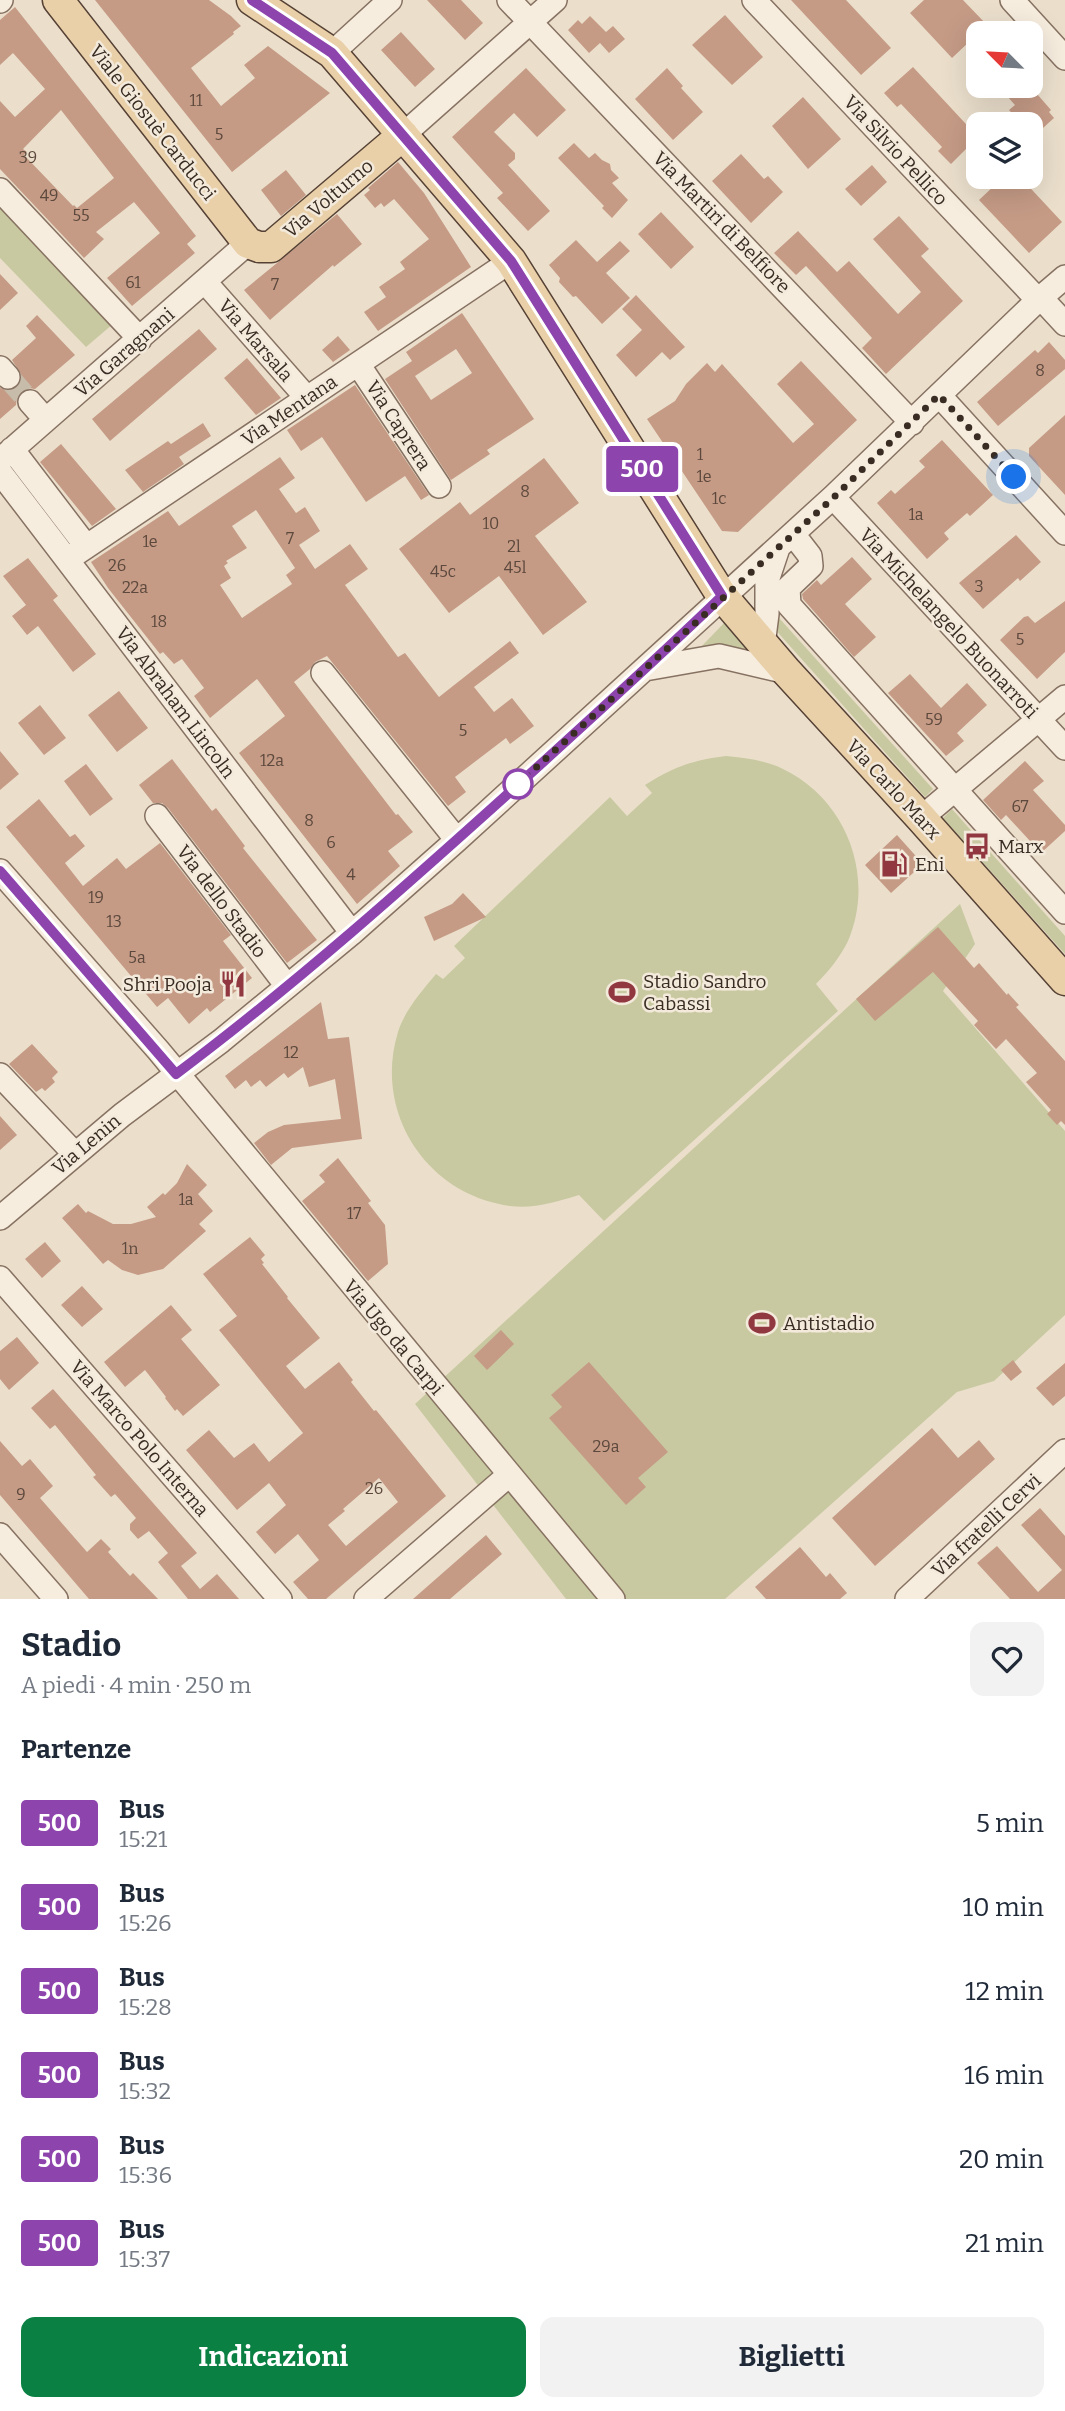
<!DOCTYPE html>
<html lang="it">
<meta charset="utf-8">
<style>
body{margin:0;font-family:Bitter,serif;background:#f2f2f3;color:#1f2937;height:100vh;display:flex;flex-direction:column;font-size:26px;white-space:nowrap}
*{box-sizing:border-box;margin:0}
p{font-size:23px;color:#747a83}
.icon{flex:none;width:38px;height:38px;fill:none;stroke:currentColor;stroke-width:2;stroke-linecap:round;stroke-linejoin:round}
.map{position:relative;height:1599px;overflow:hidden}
.panel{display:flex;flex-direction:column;background:#fff;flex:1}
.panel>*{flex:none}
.badge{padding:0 14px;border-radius:5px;font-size:24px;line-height:46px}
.needle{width:46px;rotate:294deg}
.tools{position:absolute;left:966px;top:21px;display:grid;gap:14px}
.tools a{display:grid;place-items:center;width:77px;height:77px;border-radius:14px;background:#fff;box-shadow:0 7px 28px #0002;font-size:35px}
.you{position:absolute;width:35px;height:35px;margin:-18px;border:5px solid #fff;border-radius:50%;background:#1a73e8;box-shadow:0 0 0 10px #1a73e833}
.map>.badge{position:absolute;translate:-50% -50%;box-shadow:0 0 0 4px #fff}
h2{padding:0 21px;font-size:26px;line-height:63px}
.round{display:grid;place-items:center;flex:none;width:74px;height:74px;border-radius:14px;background:#f2f2f3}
.overview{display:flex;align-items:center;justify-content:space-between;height:119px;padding:0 21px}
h1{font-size:33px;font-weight:700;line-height:52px}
.action{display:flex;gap:14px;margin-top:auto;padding:14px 21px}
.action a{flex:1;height:80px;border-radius:14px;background:#0b8043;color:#fff;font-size:28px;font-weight:700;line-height:80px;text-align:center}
.action a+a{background:#f2f2f3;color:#1f2937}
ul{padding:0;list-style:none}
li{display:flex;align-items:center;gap:21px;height:84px;padding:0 21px}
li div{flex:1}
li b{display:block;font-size:26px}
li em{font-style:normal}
li .badge{min-width:77px;font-weight:700;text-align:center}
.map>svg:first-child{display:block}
.green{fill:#c8c9a1}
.building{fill:#c59b86;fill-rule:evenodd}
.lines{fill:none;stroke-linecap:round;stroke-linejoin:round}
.minor-tunnel{stroke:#c7bbaa;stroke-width:23;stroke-dasharray:23 11;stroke-linecap:butt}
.minor-casing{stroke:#877262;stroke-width:26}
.major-casing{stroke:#564135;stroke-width:33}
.minor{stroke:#f6eddf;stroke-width:23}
.major{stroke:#e9d0a9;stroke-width:30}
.line-casing{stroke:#fff;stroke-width:16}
.line{stroke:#8e44ad;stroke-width:10}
.walk{stroke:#392c23;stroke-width:7;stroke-dasharray:0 12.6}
.stop-dot{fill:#fff;stroke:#8e44ad;stroke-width:3.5}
.labels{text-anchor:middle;stroke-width:5;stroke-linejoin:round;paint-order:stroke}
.number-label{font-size:16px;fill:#5c483c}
.street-label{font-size:19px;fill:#392c23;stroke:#f3eadb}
.poi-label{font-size:19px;fill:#392c23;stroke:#f3eadb;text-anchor:start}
</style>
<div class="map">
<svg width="1065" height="1599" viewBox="0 0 1065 1599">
<rect width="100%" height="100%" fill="#ebdfcc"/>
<path class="green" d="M 0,204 L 113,324 L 86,347 L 0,258 Z
M 780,619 L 933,789 L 925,797 L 772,626 Z
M 724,623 L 748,650 L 726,647 L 699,649 Z
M 726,756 C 746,758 765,760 783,769 C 846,799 876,876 848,941 C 840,957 829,971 816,984 L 838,1011 L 604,1221 L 579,1195 C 556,1202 534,1209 510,1206 C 427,1195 373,1113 398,1032 C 405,1010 421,992 436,974 L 443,979 L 465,958 L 454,946 L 610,797 L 627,816 L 652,793 L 645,785 C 673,767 693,760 726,756 Z
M 952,809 L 1065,936 L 1065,954 L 943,818 Z
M 960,904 L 975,944 L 943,991 L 1065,1131 L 1065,1315 L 994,1381 L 957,1392 L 725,1599 L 566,1599 L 415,1404 Z"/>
<path class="building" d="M 95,0 L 209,0 L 231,16 L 241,26 L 233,32 L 234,34 L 191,68 L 221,106 L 255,78 L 244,65 L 268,46 L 330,93 L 232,172 Z
M 427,0 L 461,0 L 483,23 L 465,40 Z
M 791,0 L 846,0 L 891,48 L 861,75 Z
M 924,0 L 963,0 L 987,25 L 952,58 L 910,13 Z
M 15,7 L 196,236 L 187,244 L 195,253 L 132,306 L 107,278 L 160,233 L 134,202 L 96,232 L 104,239 L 84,258 L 0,169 L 0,101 L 15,117 L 45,89 L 13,53 L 0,65 L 0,20 ZM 61,110 L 114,178 L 77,208 L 74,205 L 73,206 L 24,155 L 27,152 L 23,149 Z
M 725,15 L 763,57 L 732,85 L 692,45 Z
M 590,16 L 606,32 L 613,26 L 625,39 L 609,53 L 600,43 L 589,53 L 568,30 L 578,20 L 582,24 Z
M 401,32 L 435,69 L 415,87 L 381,50 Z
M 913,67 L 978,137 L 951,164 L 938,151 L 942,147 L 901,104 L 897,107 L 884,93 Z
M 526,68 L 566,110 L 537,137 L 514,113 L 494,132 L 515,153 L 515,159 L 508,165 L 550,211 L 528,231 L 497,198 L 503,193 L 452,137 Z
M 667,68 L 683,86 L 681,88 L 703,112 L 673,140 L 635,99 Z
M 998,86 L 1030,86 L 1051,110 L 1049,112 L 1054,118 L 1033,137 L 1031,134 L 1031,124 L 1022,124 L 1009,110 L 1015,105 Z
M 803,97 L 841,139 L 808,169 L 772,126 Z
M 574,143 L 589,158 L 595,153 L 602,160 L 610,164 L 611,170 L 619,178 L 612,183 L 628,200 L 612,218 L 602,208 L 604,206 L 558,158 Z
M 741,154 L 764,179 L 768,176 L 783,192 L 751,223 L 712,181 Z
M 398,162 L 424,193 L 471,267 L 378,331 L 364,312 L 386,297 L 379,287 L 405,269 L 400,262 L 429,239 L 394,199 L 384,207 L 381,203 L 375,208 L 364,195 L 370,190 L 368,188 Z
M 872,165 L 887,182 L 861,206 L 845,189 Z
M 286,170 L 306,195 L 281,216 L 261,190 Z
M 1010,177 L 1020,177 L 1062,222 L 1029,253 L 979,200 L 996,184 L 999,187 Z
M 661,212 L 694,247 L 671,269 L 638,234 Z
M 337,214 L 362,244 L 334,267 L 333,265 L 270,320 L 244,290 Z
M 899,216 L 929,249 L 921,256 L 963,301 L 886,374 L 862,348 L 872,338 L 806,266 L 796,275 L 774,253 L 798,231 L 837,272 L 849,261 L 898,314 L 921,292 L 873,239 Z
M 576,240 L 597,262 L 620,241 L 630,251 L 606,273 L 630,298 L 602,324 L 576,296 L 573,297 L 559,282 L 560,278 L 549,265 Z
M 0,274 L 18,293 L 0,310 Z
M 636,295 L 685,347 L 670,360 L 662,352 L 636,377 L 616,355 L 642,330 L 622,309 Z
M 462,313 L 534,419 L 487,450 L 490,454 L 451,480 L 385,379 L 412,361 L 406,352 ZM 456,349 L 472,373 L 431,400 L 415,376 Z
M 37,315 L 75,355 L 35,389 L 28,388 L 21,391 L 17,397 L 16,405 L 0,419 L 0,388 L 11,390 L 21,382 L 21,374 L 12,360 L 36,338 L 26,326 Z
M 199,329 L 217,349 L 110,441 L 92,419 Z
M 338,336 L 350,350 L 333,362 L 322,350 Z
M 1049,342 L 1065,360 L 1065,369 L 998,426 L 977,402 L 1035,350 L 1038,353 Z
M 247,358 L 281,398 L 256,415 L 224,378 Z
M 801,361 L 857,420 L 738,532 L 722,531 L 647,419 L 675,401 L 686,384 L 707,363 L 715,372 L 722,364 L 793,443 L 814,424 L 777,384 Z
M 355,385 L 429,495 L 421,500 L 405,476 L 366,502 L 322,437 L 301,451 L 287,430 Z
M 1065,415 L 1065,495 L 1029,456 L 1029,448 Z
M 203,423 L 211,436 L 179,457 L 184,464 L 143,492 L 125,470 L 168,441 L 171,444 Z
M 942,440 L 993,495 L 970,516 L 967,513 L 944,533 L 949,539 L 927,559 L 877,503 L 891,490 L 895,494 L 925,467 L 919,461 Z
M 61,444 L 116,509 L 92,526 L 40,462 Z
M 280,457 L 295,478 L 279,489 L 296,513 L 305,507 L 320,531 L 299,545 L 315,569 L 350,544 L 368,569 L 345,585 L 398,657 L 405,653 L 439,697 L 510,641 L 519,653 L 474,687 L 494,712 L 512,698 L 534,726 L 510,744 L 506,738 L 455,777 L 466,792 L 448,806 L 327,656 L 315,662 L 310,669 L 294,682 L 396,815 L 398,814 L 413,832 L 388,851 L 400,866 L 357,904 L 239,753 L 285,716 L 257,679 L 210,718 L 194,696 L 204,688 L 182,659 L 174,664 L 163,652 L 160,654 L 108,588 L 91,562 L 168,511 L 179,526 ZM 256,510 L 295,568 L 286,575 L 292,584 L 242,618 L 220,585 L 231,578 L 224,566 L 228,563 L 226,561 L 247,548 L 232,526 Z
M 544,458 L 579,503 L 535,536 L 587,602 L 543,635 L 499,576 L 449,613 L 399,549 L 460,502 L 470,515 Z
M 1016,535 L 1041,562 L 1020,581 L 1018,578 L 983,609 L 959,583 Z
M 852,557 L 872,579 L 845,604 L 876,637 L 854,657 L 803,599 L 802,594 L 817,580 L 821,585 Z
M 28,558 L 58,596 L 53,600 L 96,654 L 73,672 L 38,626 L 27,635 L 12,616 L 26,605 L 3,576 Z
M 1065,601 L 1065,652 L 1037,679 L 1000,640 L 1024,617 L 1028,616 L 1035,623 Z
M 910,674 L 941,708 L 967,683 L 987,705 L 957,733 L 964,741 L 946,756 L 888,693 Z
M 119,691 L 148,728 L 117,752 L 88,715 Z
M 40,705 L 66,738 L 44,755 L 18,723 Z
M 0,751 L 19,774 L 0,790 Z
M 172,759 L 212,811 L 216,808 L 245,846 L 243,848 L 317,940 L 287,963 L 168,808 L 162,803 L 153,803 L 139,785 Z
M 1025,761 L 1044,781 L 1033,790 L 1065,825 L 1065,831 L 1041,853 L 1006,815 L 1001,820 L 983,800 Z
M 86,764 L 113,799 L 90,816 L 64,781 Z
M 39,799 L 70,837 L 75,834 L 85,846 L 65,863 L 83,886 L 117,858 L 126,869 L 160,843 L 231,935 L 223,941 L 252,978 L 210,1012 L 207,1008 L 189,1024 L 168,998 L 157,1007 L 6,827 Z
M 897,835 L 923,864 L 891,893 L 865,865 Z
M 463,893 L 486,917 L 434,941 L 424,917 L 452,904 Z
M 938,927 L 974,968 L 979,963 L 1007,995 L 1008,993 L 1019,1005 L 1016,1007 L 1065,1061 L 1065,1125 L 1061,1121 L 1057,1125 L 1047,1114 L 1051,1110 L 1026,1082 L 1037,1073 L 1006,1039 L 996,1049 L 974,1025 L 978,1021 L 933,972 L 875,1021 L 856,999 Z
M 321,1002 L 328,1039 L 349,1037 L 362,1139 L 292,1148 L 271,1165 L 254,1143 L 268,1132 L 284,1125 L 341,1119 L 335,1079 L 309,1087 L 303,1067 L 288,1078 L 284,1073 L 266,1087 L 260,1080 L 251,1087 L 246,1080 L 235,1089 L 225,1076 Z
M 32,1044 L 58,1072 L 52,1078 L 55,1082 L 45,1091 L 42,1088 L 36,1092 L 9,1064 Z
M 0,1116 L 17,1135 L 0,1150 Z
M 338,1158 L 371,1201 L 368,1203 L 385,1225 L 388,1264 L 368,1281 L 302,1201 L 325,1182 L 319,1175 Z
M 187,1164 L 207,1185 L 198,1194 L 213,1211 L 199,1224 L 206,1231 L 163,1269 L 138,1275 L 122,1270 L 108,1260 L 103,1264 L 62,1218 L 78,1204 L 86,1213 L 88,1211 L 113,1224 L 131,1224 L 156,1217 L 147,1207 L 163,1193 L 165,1195 L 177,1183 Z
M 250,1237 L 265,1255 L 261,1259 L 264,1263 L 262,1264 L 288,1297 L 287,1298 L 320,1338 L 286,1366 L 305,1389 L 339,1362 L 353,1380 L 351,1382 L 374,1411 L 376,1410 L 446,1496 L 326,1599 L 308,1599 L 293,1582 L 319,1560 L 298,1534 L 275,1554 L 256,1532 L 286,1505 L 269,1483 L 237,1510 L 186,1450 L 209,1430 L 234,1458 L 254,1443 L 269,1462 L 303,1433 L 219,1330 L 237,1316 L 203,1274 ZM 379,1478 L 398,1502 L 346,1546 L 328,1525 L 345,1511 L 343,1509 Z
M 45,1242 L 61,1261 L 42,1278 L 25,1259 Z
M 82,1286 L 103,1309 L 82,1327 L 61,1305 Z
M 171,1305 L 192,1330 L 181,1339 L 220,1385 L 183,1416 L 177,1409 L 175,1411 L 165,1398 L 166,1397 L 145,1370 L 125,1387 L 104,1362 Z
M 501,1330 L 514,1344 L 487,1370 L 474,1356 Z
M 17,1337 L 39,1363 L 9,1390 L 0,1379 L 0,1351 Z
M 1013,1360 L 1022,1372 L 1011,1381 L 1001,1370 Z
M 589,1362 L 668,1452 L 638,1478 L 646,1487 L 626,1505 L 549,1418 L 562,1407 L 551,1395 Z
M 1065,1363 L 1065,1396 L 1053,1406 L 1036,1388 Z
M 53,1389 L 197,1553 L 181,1566 L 200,1589 L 217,1574 L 239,1599 L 188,1599 L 158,1562 L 168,1553 L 149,1531 L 138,1539 L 130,1530 L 130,1524 L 136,1518 L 115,1494 L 111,1497 L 93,1477 L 96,1475 L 55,1425 L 50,1429 L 31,1408 Z
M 932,1428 L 958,1458 L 979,1440 L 995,1459 L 875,1566 L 832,1518 Z
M 0,1441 L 22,1466 L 30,1459 L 53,1486 L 40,1498 L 87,1552 L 101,1539 L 111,1549 L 108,1552 L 130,1576 L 133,1573 L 158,1599 L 89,1599 L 0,1495 Z
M 1040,1508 L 1065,1536 L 1065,1599 L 1010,1599 L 977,1563 L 997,1546 L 1038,1592 L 1062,1570 L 1021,1525 Z
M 486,1535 L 502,1554 L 450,1599 L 413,1599 Z
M 800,1547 L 826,1577 L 830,1573 L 847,1593 L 840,1599 L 766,1599 L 755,1587 Z"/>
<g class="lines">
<path class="minor-tunnel" d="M 8,377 L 30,402"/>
<g class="minor-casing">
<path id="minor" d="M 509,0 L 912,423
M 754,0 L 1038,300
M 1012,0 L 1065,58
M 0,1 L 1,0
M 332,53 L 390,0
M 403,135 L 555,0
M 0,190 L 140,339
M 205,282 L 307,398
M 1041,298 L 1065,324
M 358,364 L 439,486
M 0,368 L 8,377
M 939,395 L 1065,533
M 30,402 L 45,419
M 12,449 L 86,546
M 0,460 L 248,243
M 0,472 L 352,933
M 833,497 L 1065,748
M 793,534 L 810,556 L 811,566 L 788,588 L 789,605 L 1065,912
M 68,559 L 511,261
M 763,645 L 767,614 L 767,581 L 778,548
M 645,669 L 719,656 L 787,672
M 323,673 L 457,840
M 157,816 L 287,986
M 921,818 L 1065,697
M 0,871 L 158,1050 L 613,1599
M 0,1075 L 74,1153
M 0,1218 L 122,1115 L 221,1041 L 352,933 L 457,840 L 833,497 L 1038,300 L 1065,277
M 0,1278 L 280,1599
M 0,1535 L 56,1599
M 366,1599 L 509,1475
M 907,1599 L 1065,1451"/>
</g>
<g class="major-casing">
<path id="major" d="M 58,0 L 248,243 L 259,247 L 271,247 L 403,135
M 252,0 L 332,53 L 511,261 L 722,596 L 787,672 L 921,818 L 1065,980"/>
</g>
<use href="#minor" class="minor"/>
<use href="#major" class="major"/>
</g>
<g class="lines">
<g class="line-casing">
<path id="line" d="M 0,871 L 176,1074 C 296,984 408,884 520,783 C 588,721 656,660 722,596 L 511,261 L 332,53 L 252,0"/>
</g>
<use href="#line" class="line"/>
<path class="walk" d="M 518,784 L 833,498 L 939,395 L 1014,477"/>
</g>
<defs>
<g id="bus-bare" transform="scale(2.1)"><path d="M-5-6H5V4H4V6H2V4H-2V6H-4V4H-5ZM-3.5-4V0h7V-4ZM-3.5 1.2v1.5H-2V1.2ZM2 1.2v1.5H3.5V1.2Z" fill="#903740" stroke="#f3eadb" stroke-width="2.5" paint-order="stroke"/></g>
<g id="fuel-bare" transform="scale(2.1)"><path d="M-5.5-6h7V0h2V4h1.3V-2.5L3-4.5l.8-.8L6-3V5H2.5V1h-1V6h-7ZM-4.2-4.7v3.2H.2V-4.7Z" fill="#903740" stroke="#f3eadb" stroke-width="2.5" paint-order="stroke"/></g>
<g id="restaurant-bare" transform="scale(2.1)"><path d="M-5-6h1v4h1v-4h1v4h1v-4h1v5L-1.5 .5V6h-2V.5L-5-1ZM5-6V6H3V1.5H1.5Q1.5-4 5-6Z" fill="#903740" stroke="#f3eadb" stroke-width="2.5" paint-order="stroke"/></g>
<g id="stadium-bare" transform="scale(2.1)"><path d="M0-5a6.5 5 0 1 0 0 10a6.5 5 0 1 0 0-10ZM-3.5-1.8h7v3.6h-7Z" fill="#903740" stroke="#f3eadb" stroke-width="2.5" paint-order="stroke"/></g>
</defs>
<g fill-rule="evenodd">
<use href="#bus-bare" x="977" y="846"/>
<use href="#fuel-bare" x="894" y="864"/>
<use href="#restaurant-bare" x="233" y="984"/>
<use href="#stadium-bare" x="622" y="992"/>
<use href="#stadium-bare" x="762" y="1323"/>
</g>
<circle class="stop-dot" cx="518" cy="784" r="14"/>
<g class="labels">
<g class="number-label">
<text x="196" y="106">11</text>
<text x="219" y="140">5</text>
<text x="28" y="163">39</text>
<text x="49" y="201">49</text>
<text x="81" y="221">55</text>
<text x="133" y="288">61</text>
<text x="275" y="290">7</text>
<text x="1040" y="376">8</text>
<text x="700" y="460">1</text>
<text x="704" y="482">1e</text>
<text x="525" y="497">8</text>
<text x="719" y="504">1c</text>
<text x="916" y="520">1a</text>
<text x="491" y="529">10</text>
<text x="290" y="544">7</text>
<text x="150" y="547">1e</text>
<text x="514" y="552">2l</text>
<text x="117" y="571">26</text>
<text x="515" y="573">45l</text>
<text x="443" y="577">45c</text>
<text x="979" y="592">3</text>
<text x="135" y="593">22a</text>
<text x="159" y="627">18</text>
<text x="1020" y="645">5</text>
<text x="934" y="725">59</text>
<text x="463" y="736">5</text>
<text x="272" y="766">12a</text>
<text x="1020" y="812">67</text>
<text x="309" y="826">8</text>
<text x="331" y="848">6</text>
<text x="351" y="880">4</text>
<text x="96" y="903">19</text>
<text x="114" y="927">13</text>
<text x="137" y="963">5a</text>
<text x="291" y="1058">12</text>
<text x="186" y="1205">1a</text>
<text x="354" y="1219">17</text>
<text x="130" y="1254">1n</text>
<text x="606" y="1452">29a</text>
<text x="374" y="1494">26</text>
<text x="21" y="1500">9</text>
</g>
<g class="street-label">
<text transform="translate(153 122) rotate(52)" y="7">Viale Giosuè Carducci</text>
<text transform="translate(896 150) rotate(47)" y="7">Via Silvio Pellico</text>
<text transform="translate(328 198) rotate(-40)" y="7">Via Volturno</text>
<text transform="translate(722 222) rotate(46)" y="7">Via Martiri di Belfiore</text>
<text transform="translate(256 340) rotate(49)" y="7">Via Marsala</text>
<text transform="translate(124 352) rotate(-41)" y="7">Via Garagnani</text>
<text transform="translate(289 410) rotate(-34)" y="7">Via Mentana</text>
<text transform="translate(399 425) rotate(57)" y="7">Via Caprera</text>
<text transform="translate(949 623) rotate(47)" y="7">Via Michelangelo Buonarroti</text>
<text transform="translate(176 702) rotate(53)" y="7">Via Abraham Lincoln</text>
<text transform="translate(894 789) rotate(47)" y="7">Via Carlo Marx</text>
<text transform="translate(222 901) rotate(53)" y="7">Via dello Stadio</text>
<text transform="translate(86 1144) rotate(-40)" y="7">Via Lenin</text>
<text transform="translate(394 1337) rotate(50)" y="7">Via Ugo da Carpi</text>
<text transform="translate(140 1438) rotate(49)" y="7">Via Marco Polo Interna</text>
<text transform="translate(986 1525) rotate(-43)" y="7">Via fratelli Cervi</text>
</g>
<g class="poi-label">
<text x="998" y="853">Marx</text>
<text x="915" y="871">Eni</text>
<text x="643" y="988">Stadio Sandro<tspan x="643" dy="22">Cabassi</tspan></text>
<text x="212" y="991" text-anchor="end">Shri Pooja</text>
<text x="783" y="1330">Antistadio</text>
</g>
</g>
</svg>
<div class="tools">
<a><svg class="needle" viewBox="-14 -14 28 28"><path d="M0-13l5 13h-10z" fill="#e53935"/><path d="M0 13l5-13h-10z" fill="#747a83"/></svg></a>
<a><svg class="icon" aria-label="layers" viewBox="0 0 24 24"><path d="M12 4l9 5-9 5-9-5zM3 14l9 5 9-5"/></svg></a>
</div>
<div class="you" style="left:1014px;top:477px"></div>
<b class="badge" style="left:642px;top:469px;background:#8e44ad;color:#fff">500</b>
</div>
<section class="panel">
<div class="overview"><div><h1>Stadio</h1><p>A piedi · 4 min · 250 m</p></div><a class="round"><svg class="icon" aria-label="heart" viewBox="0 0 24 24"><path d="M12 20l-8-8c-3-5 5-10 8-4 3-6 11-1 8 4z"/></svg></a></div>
<h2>Partenze</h2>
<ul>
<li><span class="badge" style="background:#8e44ad;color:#fff">500</span><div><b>Bus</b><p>15:21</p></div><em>5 min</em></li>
<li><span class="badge" style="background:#8e44ad;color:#fff">500</span><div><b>Bus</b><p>15:26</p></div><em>10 min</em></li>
<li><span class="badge" style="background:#8e44ad;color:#fff">500</span><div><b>Bus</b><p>15:28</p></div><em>12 min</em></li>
<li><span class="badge" style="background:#8e44ad;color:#fff">500</span><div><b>Bus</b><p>15:32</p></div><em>16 min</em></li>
<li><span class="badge" style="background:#8e44ad;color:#fff">500</span><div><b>Bus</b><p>15:36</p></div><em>20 min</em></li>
<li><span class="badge" style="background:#8e44ad;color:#fff">500</span><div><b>Bus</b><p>15:37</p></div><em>21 min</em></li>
</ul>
<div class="action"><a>Indicazioni</a><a>Biglietti</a></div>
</section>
